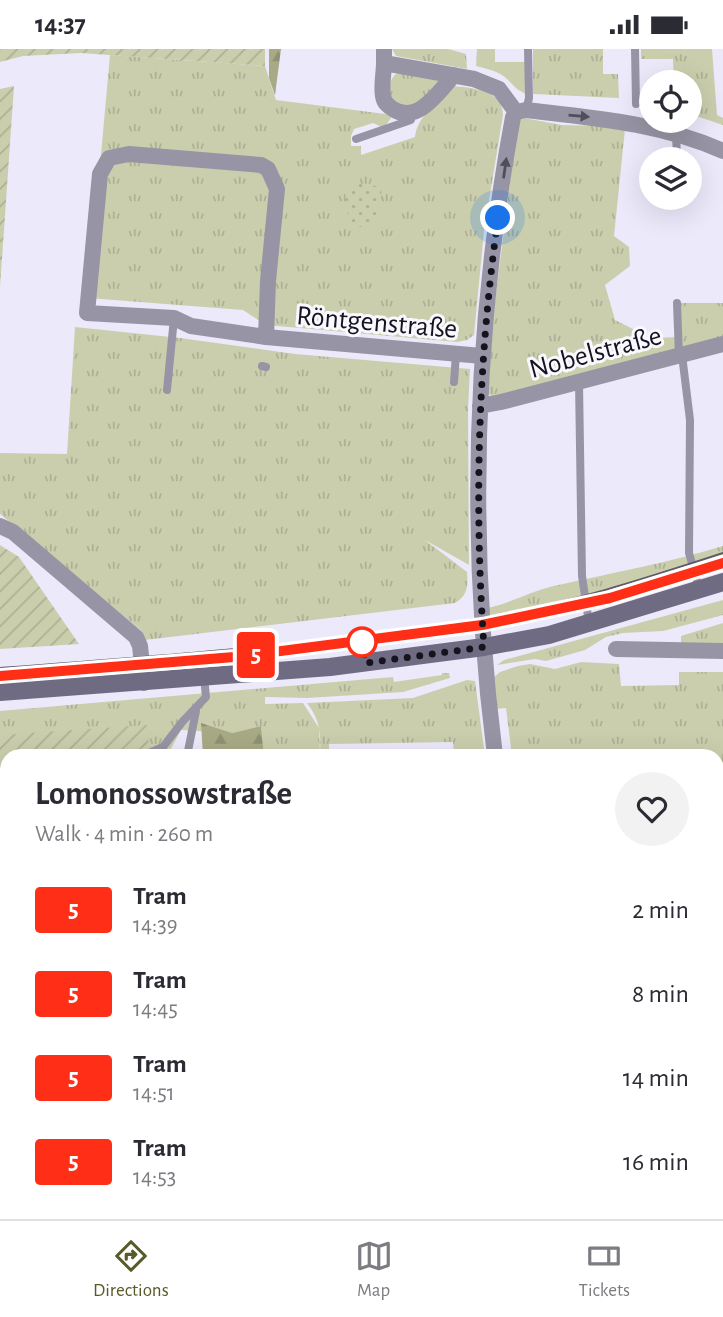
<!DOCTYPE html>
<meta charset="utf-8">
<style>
body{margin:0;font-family:"Alegreya Sans",sans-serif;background:#f2f2f3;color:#2b2b33;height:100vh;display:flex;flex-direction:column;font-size:26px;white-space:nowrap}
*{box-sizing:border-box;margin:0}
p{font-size:23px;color:#7c7c81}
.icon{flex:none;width:38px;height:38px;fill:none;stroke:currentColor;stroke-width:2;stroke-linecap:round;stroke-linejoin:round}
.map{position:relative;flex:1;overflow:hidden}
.sheet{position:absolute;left:0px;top:700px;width:724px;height:471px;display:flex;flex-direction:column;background:#fff;border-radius:21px 21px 0 0;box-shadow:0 7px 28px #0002}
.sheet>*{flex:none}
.badge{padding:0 14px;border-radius:5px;font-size:24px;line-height:46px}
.tools{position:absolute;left:639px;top:21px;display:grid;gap:14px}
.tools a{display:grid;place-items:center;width:63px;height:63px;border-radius:50%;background:#fff;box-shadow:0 7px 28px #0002;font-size:35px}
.you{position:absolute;width:35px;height:35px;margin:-18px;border:5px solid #fff;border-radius:50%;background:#1a73e8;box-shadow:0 0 0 10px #1a73e833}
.map>.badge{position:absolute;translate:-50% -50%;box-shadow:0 0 0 4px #fff}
.round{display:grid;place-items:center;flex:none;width:74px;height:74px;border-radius:37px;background:#f2f2f3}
.overview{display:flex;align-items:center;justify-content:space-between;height:119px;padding:0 35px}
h1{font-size:33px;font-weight:600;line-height:52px}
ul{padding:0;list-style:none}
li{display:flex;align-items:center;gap:21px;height:84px;padding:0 35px}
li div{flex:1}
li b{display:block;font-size:26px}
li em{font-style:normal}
li .badge{min-width:77px;font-weight:700;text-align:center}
.status{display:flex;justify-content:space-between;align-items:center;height:49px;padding:0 35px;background:#fff;direction:ltr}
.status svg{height:19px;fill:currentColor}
.tab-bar{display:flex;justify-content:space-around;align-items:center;height:98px;border-top:2px solid #e1e1e2;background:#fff;font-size:19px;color:#7c7c81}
.tab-bar a{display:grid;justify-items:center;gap:4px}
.tab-bar .on{color:#585a27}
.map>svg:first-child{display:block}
.built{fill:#dfdbf9}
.grass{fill:url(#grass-tufts)}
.forest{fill:url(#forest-firs)}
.park{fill:url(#park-dots)}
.garden{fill:url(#garden-furrows)}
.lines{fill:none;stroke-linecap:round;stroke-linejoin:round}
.lane{stroke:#9795a5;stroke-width:8}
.street{stroke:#9795a5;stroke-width:16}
.secondary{stroke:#6f6b82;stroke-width:18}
.tram{stroke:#5e5c69;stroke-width:2}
.oneway{fill:#504e5b}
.line-casing{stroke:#fff;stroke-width:16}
.line{stroke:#ff2e17;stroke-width:10}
.walk{stroke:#15141e;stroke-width:7;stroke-dasharray:0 12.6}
.stop-dot{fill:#fff;stroke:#ff2e17;stroke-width:3.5}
.labels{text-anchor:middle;stroke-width:6;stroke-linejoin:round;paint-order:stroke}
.street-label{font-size:28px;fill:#15141e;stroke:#f9f8fe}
</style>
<div class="status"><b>14:37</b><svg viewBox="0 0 49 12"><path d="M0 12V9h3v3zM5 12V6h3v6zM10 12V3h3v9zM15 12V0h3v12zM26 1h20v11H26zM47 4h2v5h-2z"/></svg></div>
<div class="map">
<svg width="723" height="1170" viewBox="0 0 723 1170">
<defs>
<pattern id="grass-tufts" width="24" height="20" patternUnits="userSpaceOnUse" patternTransform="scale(1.75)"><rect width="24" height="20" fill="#cbcead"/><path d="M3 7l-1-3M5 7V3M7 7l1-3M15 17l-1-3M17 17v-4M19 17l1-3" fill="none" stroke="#adb094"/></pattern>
<pattern id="forest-firs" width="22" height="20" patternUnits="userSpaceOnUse" patternTransform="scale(1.75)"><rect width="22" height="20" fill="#a7aa84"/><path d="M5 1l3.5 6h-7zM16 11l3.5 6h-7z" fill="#8f9172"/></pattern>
<pattern id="park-dots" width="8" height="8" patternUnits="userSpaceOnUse" patternTransform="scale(1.75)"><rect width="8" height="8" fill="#cbcead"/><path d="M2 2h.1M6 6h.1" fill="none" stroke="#adb094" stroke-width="1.8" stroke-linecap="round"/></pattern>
<pattern id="garden-furrows" width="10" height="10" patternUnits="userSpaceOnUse" patternTransform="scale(1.75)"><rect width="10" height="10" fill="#cbcead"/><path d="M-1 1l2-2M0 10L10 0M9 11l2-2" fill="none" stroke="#adb094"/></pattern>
</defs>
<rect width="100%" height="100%" fill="#ece9fb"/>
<path class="built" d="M 198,1164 L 274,1164 L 274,1170 L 199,1170 Z"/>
<path class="grass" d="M 392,0 L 448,0 L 466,5 L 467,20 L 396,7 Z
M 477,0 L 495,0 L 495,13 L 525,13 L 526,45 C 517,41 515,38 508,31 C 500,22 487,20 476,17 Z
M 533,0 L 603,0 L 603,25 L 618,25 L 619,49 L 533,45 Z
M 641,0 L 712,0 L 717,66 L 723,69 L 723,76 L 690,65 L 690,33 L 674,33 L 673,10 L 641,10 Z
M 110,6 L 265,17 L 276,51 L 393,66 L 384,79 L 373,74 L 354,80 L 351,87 L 351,97 L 361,97 L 361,106 L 415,88 C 417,67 439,52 454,37 C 472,39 503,41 503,66 L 484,182 L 474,286 L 467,291 L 457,293 L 266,276 L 243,261 L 88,249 Z
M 408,22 L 442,32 L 422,53 L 409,59 C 404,57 397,55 393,52 C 387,45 389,30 396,25 C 398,24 406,23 408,22 Z
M 518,68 L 562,76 L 599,77 L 625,80 L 614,187 L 629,198 L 630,217 L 605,236 L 615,271 L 633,280 L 633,290 L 678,288 L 677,254 L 723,254 L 723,292 L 496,350 L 487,344 L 492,278 Z
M 75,278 L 180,289 L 295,305 L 470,320 L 468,361 L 469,516 L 425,491 L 467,523 C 468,537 468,546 455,554 L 145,591 L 142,582 L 0,465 L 0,404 L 67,405 Z
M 723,497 L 723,520 L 614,554 L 508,577 L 491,567 L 488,559 C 511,554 531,542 554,537 C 611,524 668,514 723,497 Z
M 723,551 L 723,566 L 663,582 L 623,584 L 606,588 L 585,601 L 546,612 L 535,610 L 497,616 L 504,611 Z
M 723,574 L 723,594 L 681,594 L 681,587 Z
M 581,613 L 619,615 L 621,637 L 679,636 L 679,623 L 723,623 L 723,800 L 718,800 L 718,707 L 512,707 L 506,659 L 496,660 L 493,629 L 500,623 L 518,617 L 530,615 L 555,620 Z
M 442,624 L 449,624 L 450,629 L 403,643 L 307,649 L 265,648 L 265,655 L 303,654 L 319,679 L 320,705 C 321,684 320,671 307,654 L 413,649 L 467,631 L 475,632 L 485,707 L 454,707 L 453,693 L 329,695 L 329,707 L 264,707 L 261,677 L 232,684 L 181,681 L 167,707 L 7,707 L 7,868 L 2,868 L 0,907 L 0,662 L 393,628 L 394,633 L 442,626 Z
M 718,821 L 723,821 L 723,1008 L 718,1008 Z
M 0,941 L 7,951 L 7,1164 L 146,1164 L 146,1170 L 0,1170 Z"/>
<path class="forest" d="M 269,0 L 281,0 L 275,46 L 269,29 Z
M 201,674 L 232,684 L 261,677 L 264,707 L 203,707 Z
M 274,1164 L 369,1164 L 369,1170 L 274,1170 Z"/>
<path class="park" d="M 349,133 L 382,138 L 379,164 L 372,177 L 350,179 L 345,150 Z"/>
<path class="garden" d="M 0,0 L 265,0 L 265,17 L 81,4 L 23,7 L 0,13 Z
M 14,37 L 0,238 L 0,40 Z
M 0,496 L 19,508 L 79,595 L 0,600 Z
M 147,676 L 150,707 L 7,707 L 7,847 L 0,848 L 0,686 Z
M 1,868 L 7,868 L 7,951 L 0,941 Z"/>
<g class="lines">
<path class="lane" d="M 635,0 L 636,55
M 526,61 L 529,49 L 528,0
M 676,84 L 677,110
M 356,90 L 411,71 L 411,66
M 677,254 L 679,307
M 682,306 L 690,371 L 689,504 L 699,539
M 262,317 L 266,318
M 454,333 L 456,305
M 579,333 L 582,527 L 589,574
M 167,341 L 174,269
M 149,704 L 163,698 L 183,672 L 206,648 L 204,628
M 187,707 L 196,662
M 185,1164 L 186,1170
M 243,1164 L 243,1170"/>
<path class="street" d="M 384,0 L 384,14 L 474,30 L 499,40 L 516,63
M 384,14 C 384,24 381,37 383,47 C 384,54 388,57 393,60 C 417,76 439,43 454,26
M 266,288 L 268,232 L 277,140 L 268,120 L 261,116 L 129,105 L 109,109 L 100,125 L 87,264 L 174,269 L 191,277 L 266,288 L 482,307
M 480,357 L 501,353 L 723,295
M 0,477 L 13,483 L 136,588 L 140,597 L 144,634
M 616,600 L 723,602
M 495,707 C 468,495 474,278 513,68 L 516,63 L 526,61 C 594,69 660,74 723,102
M 718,818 L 723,818
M 718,1026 L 723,1026
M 556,1164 L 556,1170"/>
<path class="secondary" d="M 0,643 L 330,618 L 484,598 L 549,586 L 723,533"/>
<path class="tram" d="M 0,619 C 161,607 323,595 482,569 C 564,556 644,530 723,504"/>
</g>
<defs><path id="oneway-solid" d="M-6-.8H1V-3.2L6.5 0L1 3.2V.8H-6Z" transform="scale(1.75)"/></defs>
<g class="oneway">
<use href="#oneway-solid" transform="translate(579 67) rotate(5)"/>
<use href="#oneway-solid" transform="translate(505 119) rotate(-82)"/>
</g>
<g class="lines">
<g class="line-casing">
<path id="line" d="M 0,627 L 234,608 L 482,576 L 610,549 L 723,514"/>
</g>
<use href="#line" class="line"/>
<path class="walk" d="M 362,593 L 366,614 L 484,598 C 474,455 478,312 498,169"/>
</g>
<circle class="stop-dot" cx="362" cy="593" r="14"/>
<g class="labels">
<g class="street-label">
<text transform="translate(377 272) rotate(5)" y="10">Röntgenstraße</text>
<text transform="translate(595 302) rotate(-15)" y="10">Nobelstraße</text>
</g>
</g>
</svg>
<div class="tools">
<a><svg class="icon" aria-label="locate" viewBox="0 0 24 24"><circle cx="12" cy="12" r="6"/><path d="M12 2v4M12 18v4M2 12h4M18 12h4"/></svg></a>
<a><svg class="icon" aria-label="layers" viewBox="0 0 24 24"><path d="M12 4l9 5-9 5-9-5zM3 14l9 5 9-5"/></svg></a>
</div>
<div class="you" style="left:498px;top:169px"></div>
<b class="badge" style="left:256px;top:606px;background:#ff2e17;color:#fff">5</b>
<section class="sheet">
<div class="overview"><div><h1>Lomonossowstraße</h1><p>Walk · 4 min · 260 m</p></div><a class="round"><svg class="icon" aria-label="heart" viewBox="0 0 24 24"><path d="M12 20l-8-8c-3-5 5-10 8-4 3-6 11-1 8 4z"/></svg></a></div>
<ul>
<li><span class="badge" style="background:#ff2e17;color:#fff">5</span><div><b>Tram</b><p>14:39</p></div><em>2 min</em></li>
<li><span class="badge" style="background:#ff2e17;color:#fff">5</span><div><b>Tram</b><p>14:45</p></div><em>8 min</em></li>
<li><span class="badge" style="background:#ff2e17;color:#fff">5</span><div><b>Tram</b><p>14:51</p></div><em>14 min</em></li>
<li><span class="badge" style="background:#ff2e17;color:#fff">5</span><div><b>Tram</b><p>14:53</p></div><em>16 min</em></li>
</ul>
</section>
</div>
<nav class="tab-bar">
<a class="on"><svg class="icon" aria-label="directions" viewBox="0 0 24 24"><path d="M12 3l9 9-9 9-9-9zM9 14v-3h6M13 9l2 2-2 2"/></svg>Directions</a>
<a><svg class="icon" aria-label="map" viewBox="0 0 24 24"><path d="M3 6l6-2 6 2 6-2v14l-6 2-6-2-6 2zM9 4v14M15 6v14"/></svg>Map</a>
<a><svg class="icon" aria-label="tickets" viewBox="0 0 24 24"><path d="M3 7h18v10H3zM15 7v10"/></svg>Tickets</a>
</nav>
